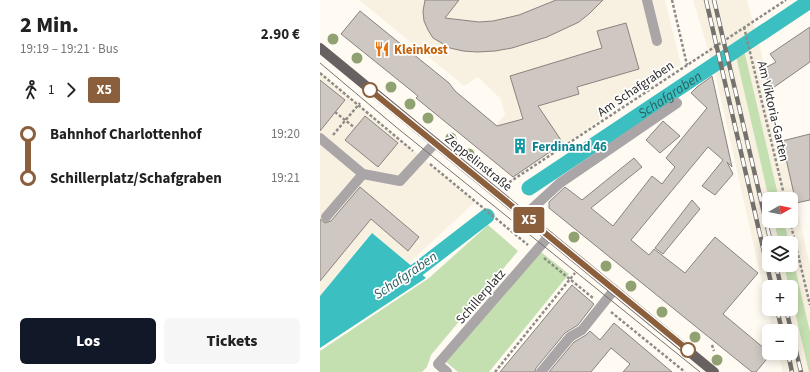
<!DOCTYPE html>
<html lang="de">
<meta charset="utf-8">
<style>
body{margin:0;font-family:"Source Sans 3",sans-serif;background:#f6f6f6;color:#222;height:100vh;display:flex;flex-direction:column;font-size:15px;white-space:nowrap}
*{box-sizing:border-box;margin:0}
p{font-size:13px;color:#767676}
.icon{flex:none;width:22px;height:22px;fill:none;stroke:currentColor;stroke-width:2;stroke-linecap:round;stroke-linejoin:round}
.map{position:relative;flex:1;overflow:hidden}
.panel{display:flex;flex-direction:column;background:#fff;width:320px}
.panel>*{flex:none}
.badge{padding:0 8px;border-radius:3px;font-size:14px;line-height:26px}
.needle{width:26px;rotate:81deg}
.fabs{position:absolute;left:442px;top:192px;display:grid;gap:8px}
.fabs a{display:grid;place-items:center;width:36px;height:36px;border-radius:6px;background:#fff;box-shadow:0 2px 10px #0003;font-size:20px}
.map>.badge{position:absolute;translate:-50% -50%;box-shadow:0 0 0 2px #fff}
.legs{display:flex;align-items:center;gap:6px;height:44px;padding:0 20px;font-size:13px}
.legs p{margin-inline-start:auto}
.summary{display:flex;align-items:center;justify-content:space-between;height:68px;padding:0 20px}
h1{font-size:22px;font-weight:800;line-height:30px}
.action{display:flex;gap:8px;margin-top:auto;padding:8px 20px}
.action a{flex:1;height:46px;border-radius:6px;background:#111827;color:#fff;font-size:16px;font-weight:800;line-height:46px;text-align:center}
.action a+a{background:#f6f6f6;color:#222}
ul{padding:0 20px;list-style:none}
li{display:flex;align-items:center;gap:14px;height:44px;font-size:15px}
li i{display:grid;place-items:center;width:6px;height:100%;margin:0 5px;background:currentColor}
li i::after{content:'';width:10px;height:10px;margin:-5px;border:3px solid;border-radius:50%;background:#fff}
li p{margin-inline-start:auto}
li:first-child i{background:linear-gradient(#0000 50%,currentColor 0)}
li:last-child i{background:linear-gradient(currentColor 50%,#0000 0)}
main{display:flex;flex:1;min-height:0}
.map>svg:first-child{display:block}
.built{fill:#f8f1e2;fill-rule:evenodd}
.green{fill:#c4dfb0}
.water{fill:#3cbfc0}
.lines{fill:none;stroke-linecap:round;stroke-linejoin:round}
.canal{stroke:#3cbfc0;stroke-width:15}
.building{fill:#cfc8c2;stroke:#89837e}
.path{stroke:#8f8c87;stroke-width:2.5;stroke-dasharray:3 2;stroke-linecap:butt}
.minor{stroke:#aaa6a7;stroke-width:10}
.major{stroke:#686162;stroke-width:10}
.tram{stroke:#75726e;stroke-width:1}
.rail-casing{stroke:#75726e;stroke-width:4.5}
.rail{stroke:#fff;stroke-width:3;stroke-dasharray:9;stroke-linecap:butt}
.tree{fill:#90a271}
.line-1-casing{stroke:#fff;stroke-width:9}
.line-1{stroke:#8b5e3c;stroke-width:6}
.stop-1-dot{fill:#fff;stroke:#8b5e3c;stroke-width:2}
.labels{text-anchor:middle;stroke-width:3.5;stroke-linejoin:round;paint-order:stroke}
.food-label{font-size:13px;font-weight:bold;fill:#c56008;stroke:#fff;text-anchor:start}
.street-label{font-size:13px;fill:#2e2c29;stroke:#fff}
.culture-label{font-size:13px;font-weight:bold;fill:#0d838f;stroke:#fff;text-anchor:start}
.water-label{font-size:14px;font-style:italic;fill:#2c6061;stroke:#fff}
</style>
<main>
<section class="panel">
<div class="summary"><div><h1>2 Min.</h1><p>19:19 – 19:21 · Bus</p></div><b>2.90 €</b></div>
<div class="legs"><svg class="icon" aria-label="walk" viewBox="0 0 24 24"><circle cx="13" cy="4" r="2"/><path d="M13 8l-2 6 4 7M11 14l-3 7M7 12l3-4h3l4 4"/></svg>1<svg class="icon" aria-label="forward" viewBox="0 0 24 24"><path d="M9 5l7 7-7 7"/></svg><b class="badge" style="background:#8b5e3c;color:#fff">X5</b></div>
<ul>
<li><i style="color:#8b5e3c"></i><b>Bahnhof Charlottenhof</b><p>19:20</p></li>
<li><i style="color:#8b5e3c"></i><b>Schillerplatz/Schafgraben</b><p>19:21</p></li>
</ul>
<div class="action"><a>Los</a><a>Tickets</a></div>
</section>
<div class="map">
<svg width="490" height="372" viewBox="0 0 490 372">
<rect width="100%" height="100%" fill="#fffbf3"/>
<path class="built" d="M 39,0 L 345,0 L 361,65 L 194,178 L 158,148 L 185,114 L 180,98 L 158,77 L 144,86 Z
M 373,0 L 427,0 L 440,47 L 490,265 L 490,372 L 463,372 L 458,353 L 471,353 L 471,331 L 453,331 L 394,69 ZM 449,199 L 471,199 L 471,221 L 449,221 ZM 449,243 L 471,243 L 471,265 L 449,265 ZM 449,287 L 471,287 L 471,309 L 449,309 Z
M 0,72 L 155,202 L 89,263 L 51,233 L 0,296 Z"/>
<path class="green" d="M 424,50 L 459,199 L 449,199 L 416,56 Z
M 454,221 L 464,221 L 469,243 L 459,243 Z
M 168,225 L 198,251 L 111,355 L 107,367 L 102,372 L 0,372 L 0,351 L 109,278 Z
M 471,251 L 490,332 L 490,372 L 489,372 L 471,295 L 471,287 L 469,287 L 464,265 L 471,265 Z
M 221,252 L 249,274 L 169,372 L 138,372 L 126,362 Z"/>
<path class="water" d="M 52,233 L 106,278 L 0,348 L 0,296 Z"/>
<g class="lines">
<g class="canal">
<path id="s1" d="M 209,188 L 490,1"/>
<path d="M 80,281 L 97,270 L 167,216"/>
</g>
</g>
<path class="building" d="M 105,0 L 139,0 L 125,18 L 159,22 L 173,21 L 199,15 L 236,0 L 283,0 L 270,13 L 259,22 L 227,37 L 192,48 L 175,51 L 157,52 L 143,51 L 130,48 L 113,38 L 108,30 L 104,21 L 103,11 Z
M 40,11 L 129,83 L 135,91 L 177,126 L 203,119 L 190,76 L 282,48 L 277,31 L 306,23 L 319,69 L 257,87 L 259,94 L 218,106 L 243,143 L 193,177 L 96,98 L 98,96 L 21,34 Z
M 490,27 L 490,62 L 450,90 L 445,68 L 456,62 L 450,54 Z
M 392,76 L 412,167 L 407,162 L 413,174 L 395,195 L 382,186 L 403,160 L 388,147 L 311,240 L 329,255 L 334,249 L 365,273 L 395,237 L 438,273 L 403,314 L 451,354 L 436,372 L 432,372 L 229,208 L 229,202 L 245,187 L 262,200 L 314,158 L 322,167 L 271,208 L 293,226 L 332,176 L 342,184 L 355,167 L 346,158 L 387,108 L 371,93 L 377,87 Z
M 0,80 L 25,100 L 0,131 Z
M 45,116 L 78,143 L 58,167 L 25,140 Z
M 343,121 L 360,136 L 340,153 L 326,140 Z
M 490,134 L 490,200 L 476,203 L 462,141 Z
M 40,187 L 99,237 L 88,251 L 51,219 L 0,281 L 0,219 L 5,223 L 11,221 Z
M 372,200 L 380,209 L 343,254 L 335,248 Z
M 252,285 L 274,304 L 258,325 L 245,333 L 216,368 L 215,372 L 180,372 Z
M 294,323 L 352,372 L 303,372 L 310,364 L 291,348 L 271,372 L 229,372 L 254,342 L 266,335 L 270,331 L 280,340 Z"/>
<g class="lines">
<path class="path" d="M 352,0 L 367,65
M 424,27 L 465,199
M 0,73 L 93,151
M 15,112 L 35,128
M 13,135 L 40,103
M 110,164 L 208,245
M 185,185 L 466,0
M 470,221 L 490,305
M 224,258 L 273,298
M 291,312 L 365,372
M 392,345 L 394,351
M 175,372 L 255,273"/>
<path class="minor" d="M 327,0 L 337,41
M 0,138 L 43,174 L 80,181 L 115,143
M 204,216 L 240,183 L 357,103
M 6,217 L 43,174
M 127,372 L 118,364 L 229,236
M 221,372 L 250,337 L 262,330 L 294,290"/>
<path class="major" d="M 0,48 L 394,372"/>
<path class="tram" d="M 0,63 L 76,127 L 380,372"/>
<g class="rail-casing">
<path id="rail" d="M 386,0 L 452,287
M 394,0 L 451,243
M 456,265 L 461,287
M 457,309 L 462,331
M 466,309 L 481,372
M 468,353 L 472,372"/>
</g>
<use href="#rail" class="rail"/>
</g>
<g class="tree">
<circle cx="13" cy="39" r="5.5"/>
<circle cx="37" cy="58" r="5.5"/>
<circle cx="71" cy="87" r="5.5"/>
<circle cx="90" cy="104" r="5.5"/>
<circle cx="108" cy="118" r="5.5"/>
<circle cx="131" cy="138" r="5.5"/>
<circle cx="149" cy="154" r="5.5"/>
<circle cx="254" cy="237" r="5.5"/>
<circle cx="286" cy="266" r="5.5"/>
<circle cx="311" cy="286" r="5.5"/>
<circle cx="342" cy="312" r="5.5"/>
<circle cx="375" cy="337" r="5.5"/>
<circle cx="397" cy="360" r="5.5"/>
</g>
<g class="lines">
<g class="line-1-casing">
<path id="line-1" d="M 50,90 L 368,350"/>
</g>
<use href="#line-1" class="line-1"/>
</g>
<defs>
<g id="restaurant-bare" transform="scale(1.2)"><path d="M-5-6h1v4h1v-4h1v4h1v-4h1v5L-1.5 .5V6h-2V.5L-5-1ZM5-6V6H3V1.5H1.5Q1.5-4 5-6Z" fill="#e8710a" stroke="#fff" stroke-width="2.5" paint-order="stroke"/></g>
<g id="building-bare" transform="scale(1.2)"><path d="M-4-6H4V6H1V3H-1V6H-4ZM-2.5-4.3h1.7v1.8h-1.7ZM.8-4.3h1.7v1.8H.8ZM-2.5-1h1.7V.8h-1.7ZM.8-1h1.7V.8H.8Z" fill="#0f9aa8" stroke="#fff" stroke-width="2.5" paint-order="stroke"/></g>
</defs>
<g fill-rule="evenodd">
<use href="#restaurant-bare" x="62" y="49"/>
<use href="#building-bare" x="200" y="146"/>
</g>
<g class="stop-1-dot">
<circle cx="50" cy="90" r="7"/>
<circle cx="368" cy="350" r="7"/>
</g>
<g class="labels">
<g class="food-label">
<text x="74" y="54">Kleinkost</text>
</g>
<g class="street-label">
<text transform="translate(315 88) rotate(-34)" y="5">Am Schafgraben</text>
<text transform="translate(454 111) rotate(77)" y="5">Am Viktoria-Garten</text>
<text transform="translate(159 162) rotate(39)" y="5">Zeppelinstraße</text>
<text transform="translate(160 296) rotate(-49)" y="5">Schillerplatz</text>
</g>
<g class="culture-label">
<text x="212" y="151">Ferdinand 46</text>
</g>
<g class="water-label">
<text dy="5" stroke="none"><textPath href="#s1" startOffset="169">Schafgraben</textPath></text>
<text transform="translate(85 275) rotate(-34)" y="5">Schafgraben</text>
</g>
</g>
</svg>
<div class="fabs">
<a><svg class="needle" viewBox="-14 -14 28 28"><path d="M0-13l5 13h-10z" fill="#e53935"/><path d="M0 13l5-13h-10z" fill="#767676"/></svg></a>
<a><svg class="icon" aria-label="layers" viewBox="0 0 24 24"><path d="M12 4l9 5-9 5-9-5zM3 14l9 5 9-5"/></svg></a>
<a>+</a>
<a>−</a>
</div>
<b class="badge" style="left:209px;top:220px;background:#8b5e3c;color:#fff">X5</b>
</div>
</main>
